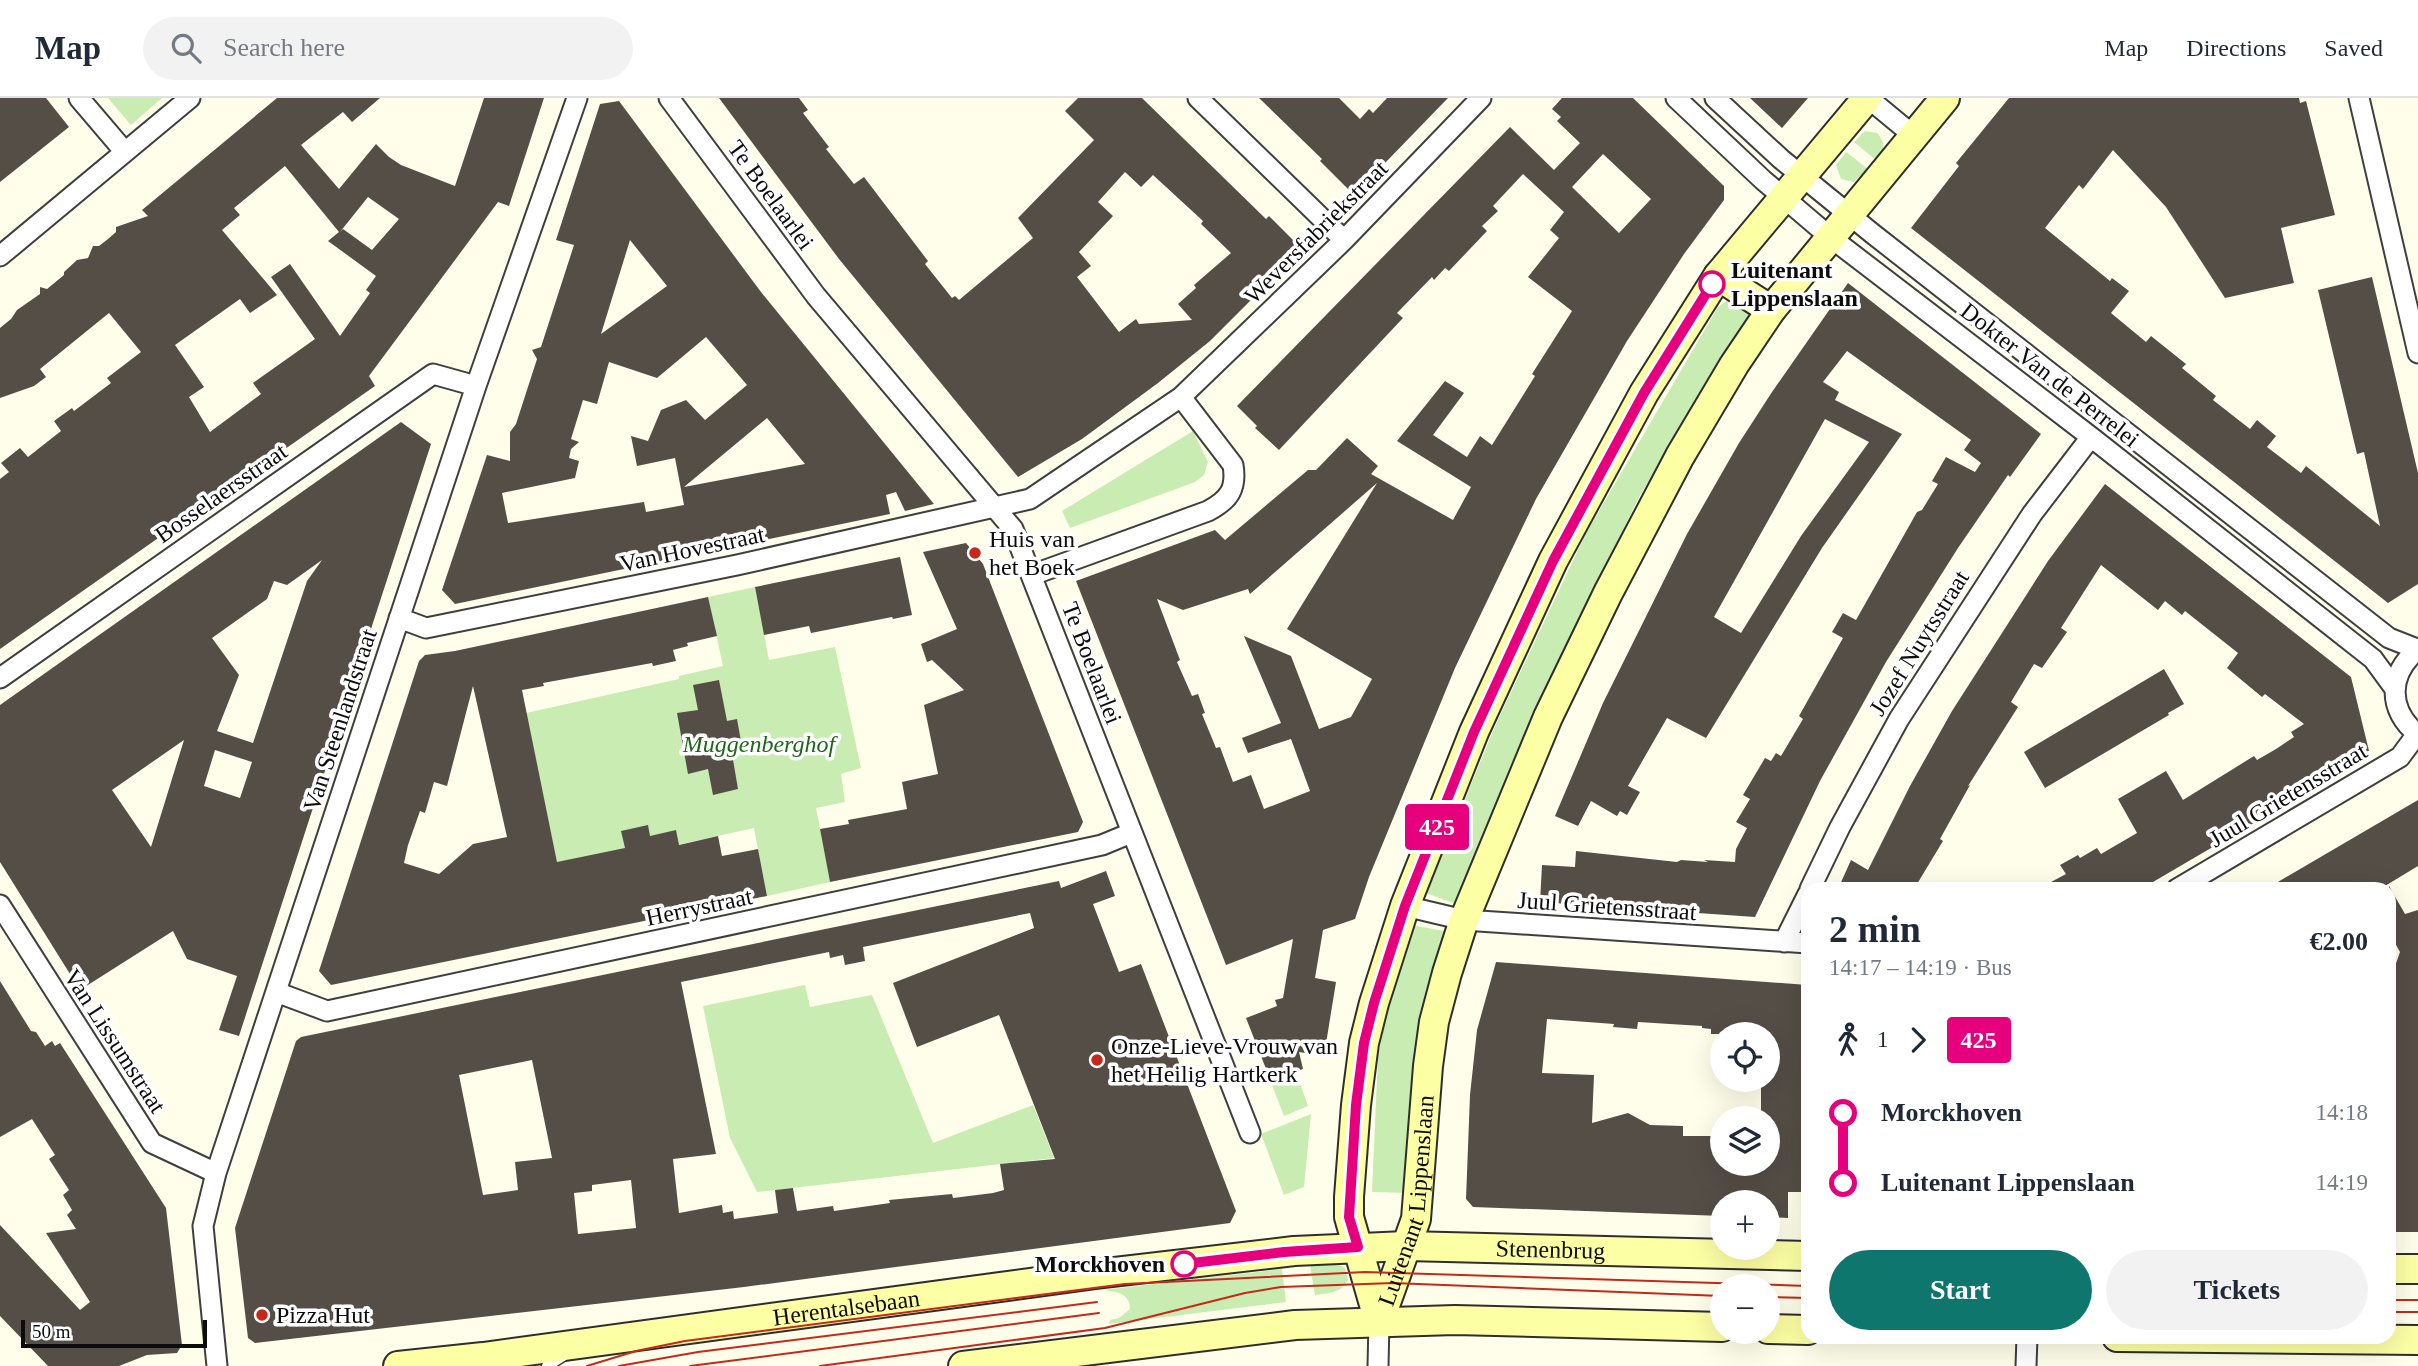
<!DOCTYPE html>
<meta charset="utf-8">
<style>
body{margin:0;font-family:"Times New Roman",serif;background:#f2f2f3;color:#1f2937;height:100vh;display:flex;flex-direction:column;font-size:26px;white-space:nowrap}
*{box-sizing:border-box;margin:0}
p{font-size:23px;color:#747a83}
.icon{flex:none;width:38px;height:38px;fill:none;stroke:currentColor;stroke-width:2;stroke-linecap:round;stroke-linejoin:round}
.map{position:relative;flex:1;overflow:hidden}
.panel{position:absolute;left:1801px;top:784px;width:595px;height:462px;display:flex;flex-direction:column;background:#fff;border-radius:21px;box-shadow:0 7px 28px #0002}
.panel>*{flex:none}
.badge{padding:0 14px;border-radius:5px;font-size:24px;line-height:46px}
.controls{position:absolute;left:1710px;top:924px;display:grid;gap:14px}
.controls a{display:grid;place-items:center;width:70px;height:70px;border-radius:50%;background:#fff;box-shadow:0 7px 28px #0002;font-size:35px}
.scale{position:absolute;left:21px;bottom:18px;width:186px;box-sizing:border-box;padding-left:7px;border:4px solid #0c0c0c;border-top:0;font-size:19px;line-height:24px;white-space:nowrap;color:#0c0c0c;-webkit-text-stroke:5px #fff;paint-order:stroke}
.map>.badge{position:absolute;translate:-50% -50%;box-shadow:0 0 0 4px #fff}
.legs{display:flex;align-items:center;gap:10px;height:77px;padding:0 28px;font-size:23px}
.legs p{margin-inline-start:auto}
.summary{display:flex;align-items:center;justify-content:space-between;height:119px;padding:0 28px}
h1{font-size:38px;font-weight:800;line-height:52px}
.action{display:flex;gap:14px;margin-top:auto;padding:14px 28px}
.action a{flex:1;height:80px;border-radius:42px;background:#0f766e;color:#fff;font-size:28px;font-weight:800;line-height:80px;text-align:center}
.action a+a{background:#f2f2f3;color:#1f2937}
ul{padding:0 28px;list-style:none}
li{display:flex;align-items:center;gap:24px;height:70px;font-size:26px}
li i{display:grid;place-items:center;width:10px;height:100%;margin:0 9px;background:currentColor}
li i::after{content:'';width:18px;height:18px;margin:-9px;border:5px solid;border-radius:50%;background:#fff}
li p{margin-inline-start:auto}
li:first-child i{background:linear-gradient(#0000 50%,currentColor 0)}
li:last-child i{background:linear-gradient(currentColor 50%,#0000 0)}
header{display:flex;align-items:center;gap:42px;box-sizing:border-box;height:98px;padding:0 35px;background:#fff;border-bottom:2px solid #e0e1e3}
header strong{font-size:33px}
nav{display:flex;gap:38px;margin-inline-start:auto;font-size:24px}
.search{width:490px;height:63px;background:#f2f2f3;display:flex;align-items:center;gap:18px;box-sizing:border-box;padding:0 24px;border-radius:38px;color:#747a83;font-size:26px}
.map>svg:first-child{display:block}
.green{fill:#c8ecb2}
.building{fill:#554e47;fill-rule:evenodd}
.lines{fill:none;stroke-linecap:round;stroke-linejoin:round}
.lane-casing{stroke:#3f3f3f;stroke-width:13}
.street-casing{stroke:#3f3f3f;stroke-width:23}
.secondary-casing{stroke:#2e2e2e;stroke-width:32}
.lane{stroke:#fff;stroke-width:10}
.street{stroke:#fff;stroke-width:19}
.secondary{stroke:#fdffa5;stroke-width:28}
.tram{stroke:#c4291b;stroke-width:2}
.line-1-casing{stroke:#fff;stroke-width:16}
.line-1{stroke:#e6007e;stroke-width:10}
.stop-1-dot{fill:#fff;stroke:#e6007e;stroke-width:3.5}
.poi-dot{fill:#c4291b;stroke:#fff;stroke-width:2.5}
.labels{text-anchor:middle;stroke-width:7;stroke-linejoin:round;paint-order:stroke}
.street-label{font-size:24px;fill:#0c0c0c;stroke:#fff}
.stop-label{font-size:24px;font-weight:bold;fill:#0c0c0c;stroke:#fff;text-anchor:start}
.poi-label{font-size:24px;fill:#0c0c0c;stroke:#fff;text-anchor:start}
.park-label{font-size:24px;font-style:italic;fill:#1e6718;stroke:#fff}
</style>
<header>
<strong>Map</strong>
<div class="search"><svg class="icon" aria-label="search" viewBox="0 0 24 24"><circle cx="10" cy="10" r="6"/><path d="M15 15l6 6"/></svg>Search here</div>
<nav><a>Map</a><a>Directions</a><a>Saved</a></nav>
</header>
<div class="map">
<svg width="2418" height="1268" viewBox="0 0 2418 1268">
<rect width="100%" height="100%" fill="#fffeea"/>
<path class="green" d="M 108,0 L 162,0 L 131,27 Z
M 1865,33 L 1877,35 C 1887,46 1884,52 1876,62 L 1854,44 Z
M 1846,54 L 1868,71 L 1853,84 L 1841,81 L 1836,67 Z
M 1733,198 L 1747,205 L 1751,217 L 1639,399 L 1538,609 L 1477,750 L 1456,806 L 1426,795 L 1496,626 L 1585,437 L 1718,209 Z
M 1193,333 L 1208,364 L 1204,377 L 1195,384 L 1070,430 L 1062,413 Z
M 755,489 L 769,562 L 835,549 L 861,670 L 841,676 L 845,704 L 816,710 L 830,784 L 767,798 L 754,730 L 627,758 L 557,764 L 526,615 L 679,581 L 679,578 L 723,568 L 708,499 Z
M 1411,827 L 1444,833 L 1427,900 L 1410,1095 L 1372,1094 L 1378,958 L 1389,906 Z
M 805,887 L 810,909 L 872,897 L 933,1045 L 1033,1007 L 1054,1060 L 757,1094 L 730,1040 L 703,908 Z
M 1297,977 L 1308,1008 L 1284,1018 L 1272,987 Z
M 1311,1016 L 1304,1089 L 1284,1097 L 1261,1036 Z
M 1334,1164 L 1345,1170 L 1348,1182 C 1340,1196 1328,1195 1315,1197 L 1310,1167 Z
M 1282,1171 L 1286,1204 L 1109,1226 L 1110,1222 L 1119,1220 L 1130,1211 C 1130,1195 1117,1194 1103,1192 Z"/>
<path class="building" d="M 0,0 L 46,0 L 69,29 L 0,84 Z
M 277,0 L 380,0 L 352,24 L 343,14 L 301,47 L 339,91 L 376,46 L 389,59 L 401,67 L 455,88 L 484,0 L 544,0 L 509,108 L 498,104 L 369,278 L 375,288 L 0,551 L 0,381 L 9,374 L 1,365 L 20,350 L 28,359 L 61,333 L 54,323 L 72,310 L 74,313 L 111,285 L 107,280 L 141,254 L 109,215 L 40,271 L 46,279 L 34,288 L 0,300 L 0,230 L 11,221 L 17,212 L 40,196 L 40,189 L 47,191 L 64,177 L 64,174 L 77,162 L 88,160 L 93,148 L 99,148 L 108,141 L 116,134 L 116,129 L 148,118 L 142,112 ZM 285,68 L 339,134 L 328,143 L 376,178 L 366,192 L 370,195 L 340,238 L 290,166 L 271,179 L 315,241 L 253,285 L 261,296 L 210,334 L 189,299 L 204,289 L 175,247 L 240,201 L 250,215 L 277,197 L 222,132 L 240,117 L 234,110 ZM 368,99 L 399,121 L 372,152 L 343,131 L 340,134 Z
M 719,0 L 799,0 L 808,12 L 803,15 L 829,49 L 826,51 L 854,86 L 864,79 L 928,163 L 925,166 L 952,200 L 955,198 L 959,202 L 1033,140 L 1018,120 L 1094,42 L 1065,13 L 1078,0 L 1142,0 L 1266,121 L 1269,118 L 1302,151 L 1210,243 L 1158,285 L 1082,341 L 1018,379 L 839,161 ZM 1125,74 L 1141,89 L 1153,77 L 1203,123 L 1201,126 L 1231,155 L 1194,187 L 1196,190 L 1178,206 L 1192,222 L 1139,226 L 1136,221 L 1119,234 L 1077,179 L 1091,168 L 1079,154 L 1113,118 L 1098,104 Z
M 1259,0 L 1339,0 L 1360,21 L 1369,11 L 1373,15 L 1387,0 L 1448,0 L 1354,97 L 1320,63 L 1322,61 Z
M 1562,0 L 1633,0 L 1724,88 L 1724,102 L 1684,156 L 1627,243 L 1536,401 L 1455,570 L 1369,779 L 1355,821 L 1323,832 L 1315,880 L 1336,884 L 1324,958 L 1299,954 L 1303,971 L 1293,974 L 1287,979 L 1270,981 L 1246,920 L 1277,908 L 1275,902 L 1283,900 L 1293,841 L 1226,867 L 1076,483 L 1215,432 L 1225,442 L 1308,372 L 1316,372 L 1347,340 L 1378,368 L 1371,376 L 1453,422 L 1471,389 L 1397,343 L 1445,283 L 1464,295 L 1433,337 L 1467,359 L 1480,338 L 1492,347 L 1535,278 L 1532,276 L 1572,213 L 1528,179 L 1559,140 L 1550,132 L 1564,114 L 1523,76 L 1493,108 L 1498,113 L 1482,128 L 1487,133 L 1449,173 L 1445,170 L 1434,182 L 1432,179 L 1397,215 L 1403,220 L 1279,352 L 1255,330 L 1257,328 L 1237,308 L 1510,29 L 1554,72 L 1580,45 L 1557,23 L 1561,19 L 1552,11 ZM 1603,56 L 1651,101 L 1619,135 L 1572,89 ZM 1377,385 L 1287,531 L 1372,581 L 1351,619 L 1319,631 L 1291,558 L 1244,538 L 1281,625 L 1242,640 L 1248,655 L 1291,641 L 1310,693 L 1264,711 L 1251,677 L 1233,684 L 1220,649 L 1216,650 L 1202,616 L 1205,615 L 1198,596 L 1192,598 L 1177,564 L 1180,562 L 1157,501 L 1183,512 L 1248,491 L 1250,496 Z
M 1750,0 L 1808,0 L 1782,30 Z
M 2009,0 L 2299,0 L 2300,5 L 2306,3 L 2335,117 L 2281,130 L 2294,185 L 2225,200 L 2166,109 L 2113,52 L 2083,91 L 2079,87 L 2045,130 L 2110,183 L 2112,180 L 2129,193 L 2111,215 L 2146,244 L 2151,238 L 2186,266 L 2182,270 L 2216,298 L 2213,302 L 2250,331 L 2257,322 L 2276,338 L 2267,349 L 2301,375 L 2306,368 L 2380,428 L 2364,354 L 2357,356 L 2318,192 L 2372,179 L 2418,375 L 2418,486 L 2388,505 L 1911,130 L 1959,68 L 1956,65 Z
M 619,3 L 761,194 L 934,406 L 905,413 L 896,394 L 886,397 L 890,416 L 455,506 L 442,492 L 487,357 L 510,363 L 510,334 L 516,326 L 537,261 L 532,252 L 541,249 L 574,147 L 556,142 L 600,6 ZM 630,142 L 667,188 L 601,236 ZM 706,239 L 747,287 L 705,322 L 686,302 L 661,312 L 648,343 L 631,338 L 637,368 L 675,360 L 684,407 L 646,414 L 644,404 L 508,425 L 502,395 L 575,380 L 579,363 L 569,360 L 571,351 L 579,344 L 571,341 L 583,302 L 597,306 L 609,264 L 657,280 ZM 767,320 L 805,366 L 684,389 Z
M 1848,185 L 2041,336 L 2010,379 L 2008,377 L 1958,450 L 1886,564 L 1820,683 L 1755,819 L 1540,804 L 1542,767 L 1575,769 L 1576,753 L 1677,764 L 1681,762 L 1708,764 L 1704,762 L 1735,764 L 1736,751 L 1747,730 L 1736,724 L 1750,701 L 1743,697 L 1765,660 L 1771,663 L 1776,655 L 1781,658 L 1803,621 L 1799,618 L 1843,540 L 1832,534 L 1843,515 L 1856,522 L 1917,414 L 1922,412 L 1938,386 L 1932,383 L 1946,359 L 1975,374 L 1981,365 L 1964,352 L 1971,342 L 1847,253 L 1823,284 L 1839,294 L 1835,302 L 1902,336 L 1822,450 L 1706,640 L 1667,620 L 1628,688 L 1640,694 L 1627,717 L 1620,713 L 1617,718 L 1591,703 L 1578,728 L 1555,718 L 1603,605 L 1687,436 L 1739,345 L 1772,294 ZM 1825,321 L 1869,344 L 1801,438 L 1741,535 L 1714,519 Z
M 401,324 L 431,346 L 239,938 L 219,932 L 237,878 L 187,861 L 173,833 L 80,892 L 0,764 L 0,607 ZM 322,462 L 307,483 L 253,645 L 217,633 L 239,577 L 212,540 L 267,501 L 274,483 L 287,487 ZM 184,642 L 151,749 L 112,692 ZM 215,652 L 252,664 L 240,700 L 204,688 Z
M 2105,386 L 2351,579 L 2370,657 L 2141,791 L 2038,791 L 2066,776 L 2060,767 L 2078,757 L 2080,760 L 2097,750 L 2101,756 L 2137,735 L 2118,701 L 2166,673 L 2183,702 L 2254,658 L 2257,662 L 2276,651 L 2294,639 L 2291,634 L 2304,626 L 2265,596 L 2262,599 L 2227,570 L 2238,555 L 2185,513 L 2182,517 L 2165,503 L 2158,512 L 2101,467 L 2061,530 L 2067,534 L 2042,570 L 2034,566 L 2011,604 L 2018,609 L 1968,688 L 1970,687 L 1940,741 L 1943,743 L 1914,791 L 1838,791 L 1851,762 L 1868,772 L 1910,688 L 1952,613 L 2048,463 Z
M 966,445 L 983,466 L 1083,724 L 1078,734 L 830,784 L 820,731 L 849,726 L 848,722 L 907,711 L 902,684 L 938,676 L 924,607 L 964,592 L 932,562 L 927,564 L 921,546 L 957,531 L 923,454 Z
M 900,459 L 912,517 L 893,521 L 892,519 L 811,535 L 809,528 L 764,537 L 755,489 Z
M 708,499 L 717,538 L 687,545 L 688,548 L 673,552 L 676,563 L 653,568 L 652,565 L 543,585 L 544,588 L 522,592 L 557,764 L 625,750 L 621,733 L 648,727 L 650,738 L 676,732 L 679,747 L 718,738 L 722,758 L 758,751 L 767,798 L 331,887 L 319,873 L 419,563 L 425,557 L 455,553 ZM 473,588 L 507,739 L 473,746 L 439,776 L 404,765 L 408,747 L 420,713 L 425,715 L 434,684 L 447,688 Z
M 2164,571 L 2184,606 L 2168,615 L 2169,617 L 2045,690 L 2024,654 Z
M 719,582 L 727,623 L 737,621 L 742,649 L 731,650 L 738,691 L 713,697 L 708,671 L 688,676 L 677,615 L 698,612 L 693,587 Z
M 2418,702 L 2418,768 L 2380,791 L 2266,791 Z
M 1106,773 L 1115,798 L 1093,806 L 1119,874 L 1141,866 L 1236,1113 L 1230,1125 L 744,1189 L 255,1245 L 248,1240 L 235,1130 L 296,943 L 301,939 L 1059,783 L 1061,790 ZM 1030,815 L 1034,830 L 893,885 L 917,949 L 999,917 L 1055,1061 L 1000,1066 L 1004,1092 L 993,1095 L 953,1100 L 952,1096 L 889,1102 L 890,1105 L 834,1113 L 833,1108 L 797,1113 L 793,1090 L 775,1092 L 778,1115 L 734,1121 L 733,1113 L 723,1115 L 722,1107 L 679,1115 L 673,1061 L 716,1056 L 681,884 L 829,854 L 830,860 L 843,857 L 845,867 L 865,863 L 863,849 ZM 532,962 L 552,1060 L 515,1064 L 518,1092 L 483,1097 L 459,977 ZM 631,1082 L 636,1130 L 578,1136 L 574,1095 L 592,1093 L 592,1087 Z
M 2389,788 L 2405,816 L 2418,812 L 2418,1134 L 2389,1134 L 2389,885 L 2400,854 L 2389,834 Z
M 1496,864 L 1808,887 L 1808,1094 L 1788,1094 L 1788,1120 L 1768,1119 L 1768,1104 L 1722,1104 L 1722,1118 L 1473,1109 L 1466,1101 L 1470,997 L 1477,932 ZM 1547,921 L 1614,926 L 1613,929 L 1637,931 L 1638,924 L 1702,928 L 1702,930 L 1711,931 L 1711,936 L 1768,936 L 1768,982 L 1761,982 L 1761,1020 L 1768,1020 L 1768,1066 L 1722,1066 L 1722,1038 L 1683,1038 L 1683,1028 L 1650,1027 L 1628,1015 L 1592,1025 L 1594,977 L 1542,975 Z
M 0,883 L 31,933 L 36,934 L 45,948 L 52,943 L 55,948 L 60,945 L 166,1110 L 182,1247 L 177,1255 L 147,1257 L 119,1268 L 48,1268 L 0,1218 L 0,1127 L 80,1212 L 90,1204 L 46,1135 L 76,1131 L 67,1117 L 72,1112 L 63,1097 L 69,1092 L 49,1061 L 55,1057 L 32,1021 L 0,1039 Z"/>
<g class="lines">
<g class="lane-casing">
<path id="lane" d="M 547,1268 L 563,1258"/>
</g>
<g class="street-casing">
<path id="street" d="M 79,0 L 125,54
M 669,0 L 816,198 L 1013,431 L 1250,1035
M 1198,0 L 1344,142
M 1676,0 L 1763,82 L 1830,139 L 2091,339 L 2373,561 L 2395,591
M 1715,0 L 1781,61 L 1873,136 L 2389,540 L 2417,551
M 1868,0 L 1914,38
M 2359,0 L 2418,255
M 0,158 L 190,0
M 1032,477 L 1208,413 C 1229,402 1237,391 1233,367 L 1181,299
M 399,520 L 426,530 L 737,467 L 1030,401 L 1181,299 L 1344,142 L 1481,0
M 2418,551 C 2388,576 2387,611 2418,637
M 0,580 L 433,276 L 476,288
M 1810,791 L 1840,729 L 1899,621 L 2032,416 L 2091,339
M 2177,791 L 2400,659 L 2417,636
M 0,807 L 152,1045 L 216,1075
M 1405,808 L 1464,822 L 1808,845
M 1784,844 L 1808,796
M 276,894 L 327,913 L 1102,747 L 1131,735
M 217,1268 L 203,1128 L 216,1075 L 476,288 L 577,0
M 1378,1268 L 1379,1224
M 2026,1268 L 2027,1239"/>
</g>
<g class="secondary-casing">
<g id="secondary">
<path d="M 1718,178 L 1771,212"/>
<path d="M 2389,1171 L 2418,1171"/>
<path id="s1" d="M 1379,1224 L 1416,1121 L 1428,968 L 1434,924 L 1447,875 L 1464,822 L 1548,619 L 1608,495 L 1680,358 L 1734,267 L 1771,212 L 1945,0"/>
<path d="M 1379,1224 L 1349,1119 L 1349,1099 L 1356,1007 L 1364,945 L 1374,905 L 1405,808 L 1474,634 L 1553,463 L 1644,295 L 1718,178 L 1867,0"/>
<path d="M 1768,1231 L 1808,1232"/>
<path d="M 2117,1239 L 2418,1242"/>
<path id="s2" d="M 398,1268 L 483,1259 L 1096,1176 L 1294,1153 L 1406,1148 L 1808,1158"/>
<path d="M 963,1268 L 1295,1227 L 1455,1222 L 1722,1229"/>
</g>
</g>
<use href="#lane" class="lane"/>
<use href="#street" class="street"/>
<use href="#secondary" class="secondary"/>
<path class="tram" d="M 1768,1199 L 1808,1200
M 2389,1202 L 2418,1202
M 2389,1214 L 2418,1214
M 587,1268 L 636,1253 L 685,1243 L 1125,1186 L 1365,1174 L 1808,1188
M 619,1268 L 698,1254 L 1097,1204
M 690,1268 L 1099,1215
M 820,1268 L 1105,1230 L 1245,1195 L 1281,1189 L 1393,1185 L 1722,1198"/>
</g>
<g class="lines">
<g class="line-1-casing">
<path id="line-1" d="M 1184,1166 L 1284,1154 L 1358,1149 L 1349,1119 L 1356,1007 L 1364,945 L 1374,905 L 1405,808 L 1474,634 L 1553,463 L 1644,295 L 1712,186"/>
</g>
<use href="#line-1" class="line-1"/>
</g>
<g class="stop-1-dot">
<circle cx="1712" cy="186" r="12"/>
<circle cx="1184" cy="1166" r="12"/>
</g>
<g class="poi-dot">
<circle cx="975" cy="455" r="7"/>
<circle cx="1097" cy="962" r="7"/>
<circle cx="262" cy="1217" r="7"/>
</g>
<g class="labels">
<g class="street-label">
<text transform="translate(771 97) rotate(54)" y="8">Te Boelaarlei</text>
<text transform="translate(1316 134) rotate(-45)" y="8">Weversfabriekstraat</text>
<text transform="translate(2050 277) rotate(38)" y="8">Dokter Van de Perrelei</text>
<text transform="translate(221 395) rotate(-35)" y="8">Bosselaersstraat</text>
<text transform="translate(692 451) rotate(-12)" y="8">Van Hovestraat</text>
<text transform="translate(1919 545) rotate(-58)" y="8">Jozef Nuytsstraat</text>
<text transform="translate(1092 565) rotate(69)" y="8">Te Boelaarlei</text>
<text transform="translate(340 622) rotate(-72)" y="8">Van Steenlandstraat</text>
<text transform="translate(2288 697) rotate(-31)" y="8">Juul Grietensstraat</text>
<text transform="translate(1607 808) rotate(4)" y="8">Juul Grietensstraat</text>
<text transform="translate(699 809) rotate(-12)" y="8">Herrystraat</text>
<text transform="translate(115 943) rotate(57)" y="8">Van Lissumstraat</text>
<text dy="8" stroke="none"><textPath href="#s1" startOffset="126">Luitenant Lippenslaan</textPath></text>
<text dy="8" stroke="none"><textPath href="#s2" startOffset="1160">Stenenbrug</textPath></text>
<text dy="8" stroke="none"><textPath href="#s2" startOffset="452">Herentalsebaan</textPath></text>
</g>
<g class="stop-label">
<text x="1731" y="180">Luitenant<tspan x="1731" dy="28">Lippenslaan</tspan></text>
<text x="1165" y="1174" text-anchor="end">Morckhoven</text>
</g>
<g class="poi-label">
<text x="989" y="449">Huis van<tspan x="989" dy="28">het Boek</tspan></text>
<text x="1111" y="956">Onze-Lieve-Vrouw van<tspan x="1111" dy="28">het Heilig Hartkerk</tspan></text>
<text x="276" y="1225">Pizza Hut</text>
</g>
<g class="park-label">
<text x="759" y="654">Muggenberghof</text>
</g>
</g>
</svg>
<div class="controls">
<a><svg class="icon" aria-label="locate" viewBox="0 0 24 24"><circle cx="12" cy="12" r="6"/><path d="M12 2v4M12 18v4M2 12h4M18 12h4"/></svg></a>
<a><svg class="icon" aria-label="layers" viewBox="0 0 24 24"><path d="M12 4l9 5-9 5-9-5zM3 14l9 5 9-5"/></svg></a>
<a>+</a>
<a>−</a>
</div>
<div class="scale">50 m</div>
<b class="badge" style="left:1437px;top:729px;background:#e6007e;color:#fff">425</b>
<section class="panel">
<div class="summary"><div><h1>2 min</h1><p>14:17 – 14:19 · Bus</p></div><b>€2.00</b></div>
<div class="legs"><svg class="icon" aria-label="walk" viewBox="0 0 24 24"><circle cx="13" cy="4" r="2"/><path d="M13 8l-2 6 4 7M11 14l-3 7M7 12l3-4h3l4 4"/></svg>1<svg class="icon" aria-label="forward" viewBox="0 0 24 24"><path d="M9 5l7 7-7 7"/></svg><b class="badge" style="background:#e6007e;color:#fff">425</b></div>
<ul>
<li><i style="color:#e6007e"></i><b>Morckhoven</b><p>14:18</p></li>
<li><i style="color:#e6007e"></i><b>Luitenant Lippenslaan</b><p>14:19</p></li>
</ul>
<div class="action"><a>Start</a><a>Tickets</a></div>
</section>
</div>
